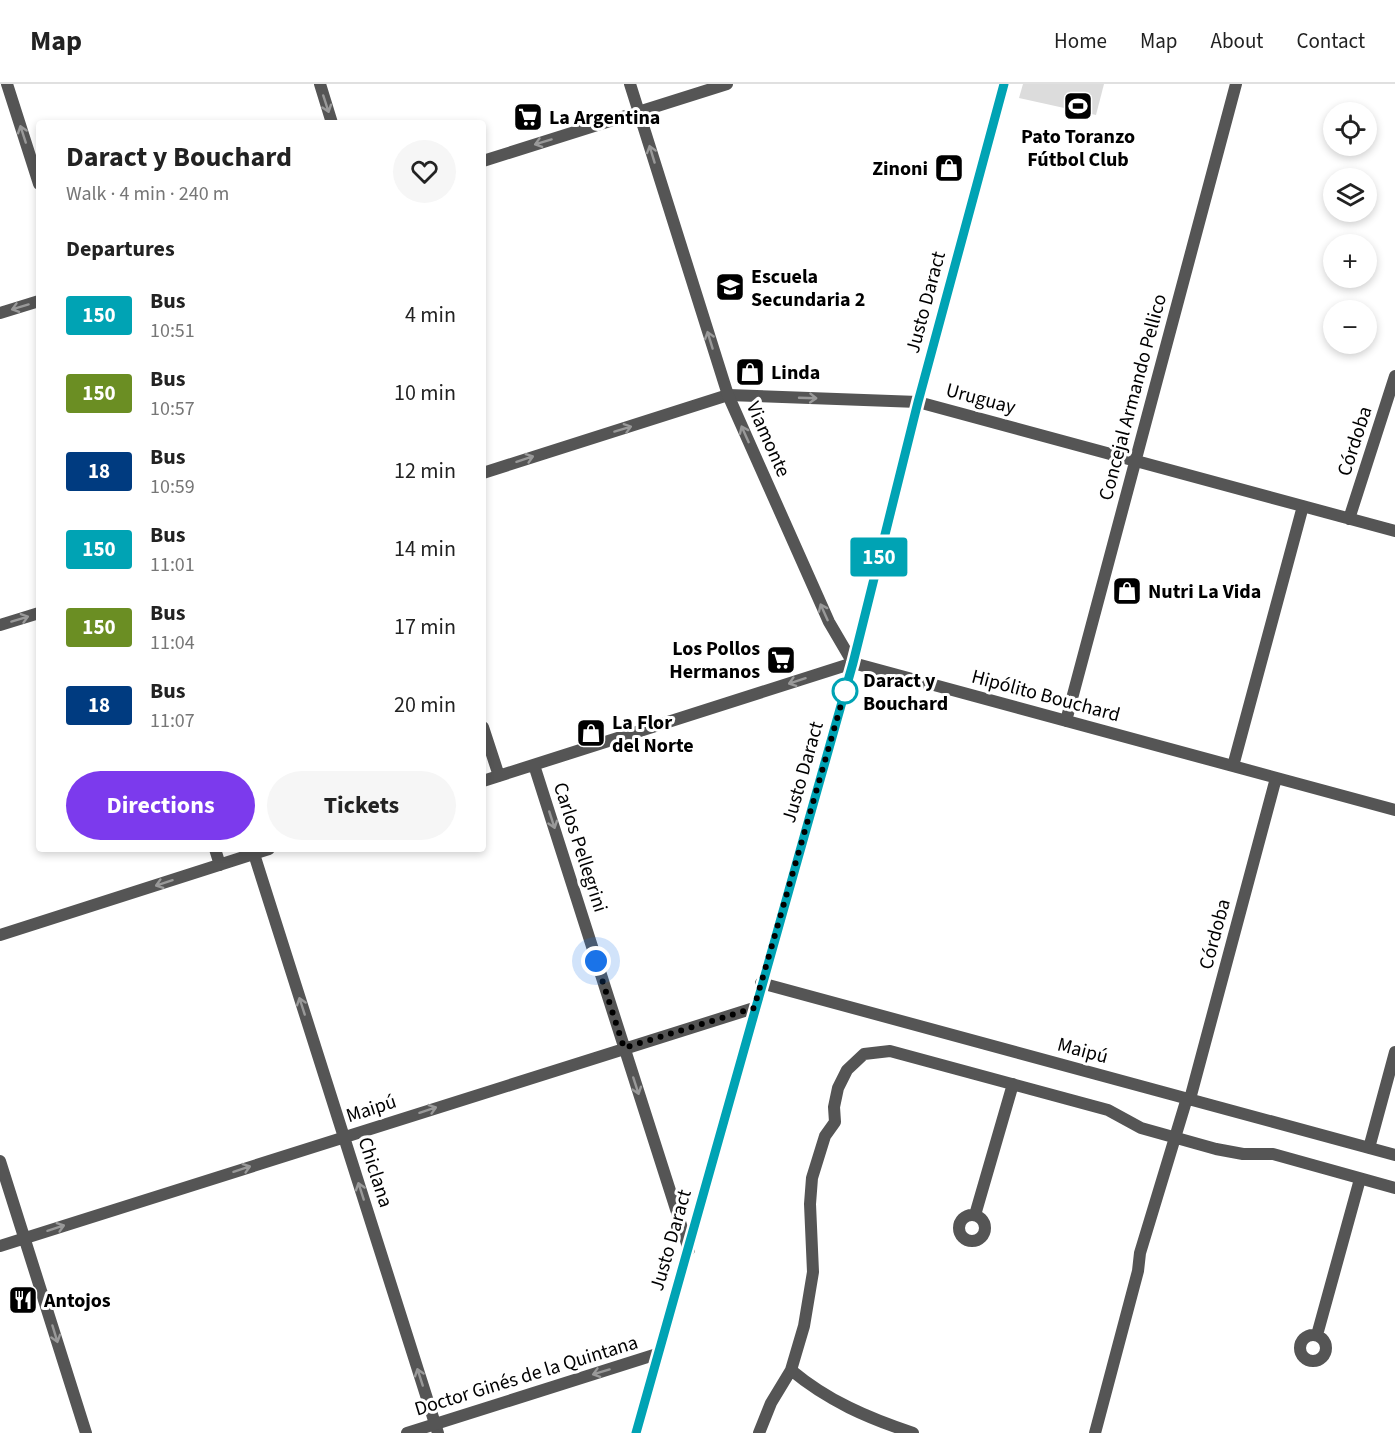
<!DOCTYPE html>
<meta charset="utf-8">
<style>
body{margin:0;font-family:"Source Sans 3",sans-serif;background:#f6f6f6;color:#222;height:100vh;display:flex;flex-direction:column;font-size:22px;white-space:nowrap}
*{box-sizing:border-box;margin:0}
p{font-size:20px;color:#767676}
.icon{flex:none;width:33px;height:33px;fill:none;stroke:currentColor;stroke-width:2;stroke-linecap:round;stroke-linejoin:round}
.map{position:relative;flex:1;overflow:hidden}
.panel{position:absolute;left:36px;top:36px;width:450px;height:732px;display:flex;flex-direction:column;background:#fff;border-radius:6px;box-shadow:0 3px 9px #0003}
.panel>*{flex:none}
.badge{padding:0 12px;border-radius:4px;font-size:21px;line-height:39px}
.buttons{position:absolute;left:1323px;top:18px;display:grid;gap:12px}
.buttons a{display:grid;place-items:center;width:54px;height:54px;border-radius:50%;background:#fff;box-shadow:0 3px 9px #0003;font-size:30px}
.you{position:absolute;width:30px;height:30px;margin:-15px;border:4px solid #fff;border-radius:50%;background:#1a73e8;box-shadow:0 0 0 9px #1a73e833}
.map>.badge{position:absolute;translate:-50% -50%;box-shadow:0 0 0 3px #fff}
h2{padding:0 30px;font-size:22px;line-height:54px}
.round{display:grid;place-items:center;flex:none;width:63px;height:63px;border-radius:32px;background:#f6f6f6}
.overview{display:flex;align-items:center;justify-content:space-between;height:102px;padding:0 30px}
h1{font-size:28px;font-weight:700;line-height:45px}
.primary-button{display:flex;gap:12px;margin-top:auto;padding:12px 30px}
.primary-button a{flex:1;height:69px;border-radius:36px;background:#7c3aed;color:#fff;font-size:24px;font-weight:700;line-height:69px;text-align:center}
.primary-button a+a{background:#f6f6f6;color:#222}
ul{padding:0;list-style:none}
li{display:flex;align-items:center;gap:18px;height:78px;padding:0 30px}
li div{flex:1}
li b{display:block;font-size:22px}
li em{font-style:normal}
li .badge{min-width:66px;font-weight:700;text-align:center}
header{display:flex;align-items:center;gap:36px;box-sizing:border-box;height:84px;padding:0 30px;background:#fff;border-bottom:2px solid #e0e0e0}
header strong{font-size:28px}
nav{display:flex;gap:33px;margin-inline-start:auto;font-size:21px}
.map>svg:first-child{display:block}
.green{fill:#dcdcdc}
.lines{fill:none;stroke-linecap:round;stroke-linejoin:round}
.minor{stroke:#555;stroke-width:12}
.tertiary{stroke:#555;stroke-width:12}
.oneway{stroke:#999}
.line-casing{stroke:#fff;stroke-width:14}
.line{stroke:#00a3b4;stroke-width:9}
.walk{stroke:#000;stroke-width:6;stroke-dasharray:0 10.8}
.stop-dot{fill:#fff;stroke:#00a3b4;stroke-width:3}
.labels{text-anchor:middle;stroke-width:6;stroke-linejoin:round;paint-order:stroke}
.poi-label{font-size:20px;font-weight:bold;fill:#000;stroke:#fff;text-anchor:start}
.street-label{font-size:20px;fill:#000;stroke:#fff}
.stop-label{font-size:20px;font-weight:bold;fill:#000;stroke:#fff;text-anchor:start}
</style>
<header>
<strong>Map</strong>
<nav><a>Home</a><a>Map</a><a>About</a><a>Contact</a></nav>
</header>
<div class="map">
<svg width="1395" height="1349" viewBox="0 0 1395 1349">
<rect width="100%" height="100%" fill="#fff"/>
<path class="green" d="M 1023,0 L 1104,0 L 1096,31 L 1019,14 Z"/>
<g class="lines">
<path class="minor" d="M 7,0 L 39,100
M 320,0 L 332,39
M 483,77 L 727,0
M 0,229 L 39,217
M 483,389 L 728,311 L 918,318 L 1395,447
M 1349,435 L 1395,292
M 0,541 L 39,529
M 1066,637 L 1236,0
M 483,643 L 499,692
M 534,681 L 689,1166
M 1233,682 L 1303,422
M 483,697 L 853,579 L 1395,726
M 215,765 L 220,781
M 254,770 L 438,1349
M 0,851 L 269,765
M 761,899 L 1395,1071
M 1190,1015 L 1276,694
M 1369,1064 L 1395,968
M 0,1077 L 86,1349
M 975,1131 L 1013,1000
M959 1144a13 13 0 1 1 26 0a13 13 0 1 1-26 0Z
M 0,1162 L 754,924
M1300 1264a13 13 0 1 1 26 0a13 13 0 1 1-26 0Z
M 1317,1251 L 1360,1095
M 791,1286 C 828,1317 868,1334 913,1349
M 759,1349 L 771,1319 L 791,1286 L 804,1242 L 813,1188 L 810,1120 L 812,1094 L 825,1052 L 835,1038 L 834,1023 L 838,1004 L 847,986 L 864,970 L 890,967 L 1108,1026 L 1141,1044 L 1216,1065 L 1243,1070 L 1273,1070 L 1395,1104
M 1095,1349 L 1138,1187 L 1140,1169 L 1187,1014"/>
<path class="tertiary" d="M 630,0 L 728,311 L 829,538 L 853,579
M 407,1349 L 657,1270
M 636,1349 L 853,579 L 918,318 L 1004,0"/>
</g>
<defs><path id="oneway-shaft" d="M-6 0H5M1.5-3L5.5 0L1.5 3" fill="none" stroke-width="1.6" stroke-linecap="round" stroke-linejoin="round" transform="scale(1.5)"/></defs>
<g class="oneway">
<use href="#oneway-shaft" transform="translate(326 20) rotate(72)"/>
<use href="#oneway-shaft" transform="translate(23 50) rotate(-108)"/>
<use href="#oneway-shaft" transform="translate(543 58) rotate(163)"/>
<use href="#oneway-shaft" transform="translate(652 70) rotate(-107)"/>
<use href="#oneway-shaft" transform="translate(20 223) rotate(163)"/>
<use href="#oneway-shaft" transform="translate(710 256) rotate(-107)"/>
<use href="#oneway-shaft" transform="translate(808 314) rotate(2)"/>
<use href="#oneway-shaft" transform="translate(623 345) rotate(-17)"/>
<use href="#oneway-shaft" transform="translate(745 350) rotate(-114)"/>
<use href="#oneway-shaft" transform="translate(525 375) rotate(-18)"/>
<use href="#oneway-shaft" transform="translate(824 528) rotate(-114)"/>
<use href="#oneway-shaft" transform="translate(20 535) rotate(-17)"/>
<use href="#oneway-shaft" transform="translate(797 597) rotate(162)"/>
<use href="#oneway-shaft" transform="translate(552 736) rotate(72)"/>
<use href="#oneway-shaft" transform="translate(164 799) rotate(162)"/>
<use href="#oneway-shaft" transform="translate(302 922) rotate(-108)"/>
<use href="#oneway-shaft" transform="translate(636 1002) rotate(72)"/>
<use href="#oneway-shaft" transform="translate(428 1026) rotate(-18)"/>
<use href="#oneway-shaft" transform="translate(242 1085) rotate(-18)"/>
<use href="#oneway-shaft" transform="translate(361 1107) rotate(-108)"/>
<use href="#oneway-shaft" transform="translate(56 1144) rotate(-18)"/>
<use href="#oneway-shaft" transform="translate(55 1250) rotate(73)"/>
<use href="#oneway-shaft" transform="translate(601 1288) rotate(163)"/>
<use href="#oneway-shaft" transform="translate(420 1293) rotate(-108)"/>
</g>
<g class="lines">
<g class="line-casing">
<path id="line" d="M 636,1349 L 853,579 L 918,318 L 1004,0"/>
</g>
<use href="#line" class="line"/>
<path class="walk" d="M 596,877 L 624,964 L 754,924 L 845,607"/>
</g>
<defs>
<g id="stadium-square" transform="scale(1.5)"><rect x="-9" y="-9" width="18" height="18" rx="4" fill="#000" stroke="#fff"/><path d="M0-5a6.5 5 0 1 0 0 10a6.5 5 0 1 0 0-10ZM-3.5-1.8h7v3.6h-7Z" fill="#fff"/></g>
<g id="supermarket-square" transform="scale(1.5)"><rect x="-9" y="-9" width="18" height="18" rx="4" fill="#000" stroke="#fff"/><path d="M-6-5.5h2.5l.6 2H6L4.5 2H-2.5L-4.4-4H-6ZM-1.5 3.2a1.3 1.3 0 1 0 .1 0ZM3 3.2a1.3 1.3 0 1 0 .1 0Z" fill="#fff"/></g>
<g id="shop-square" transform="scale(1.5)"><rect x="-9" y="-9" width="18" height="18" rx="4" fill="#000" stroke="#fff"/><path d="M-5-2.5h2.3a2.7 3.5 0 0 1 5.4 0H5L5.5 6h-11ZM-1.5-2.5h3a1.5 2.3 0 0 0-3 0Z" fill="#fff"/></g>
<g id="school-square" transform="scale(1.5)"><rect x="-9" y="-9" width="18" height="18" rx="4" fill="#000" stroke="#fff"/><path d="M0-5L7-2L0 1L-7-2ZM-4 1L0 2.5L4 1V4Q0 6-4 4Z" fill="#fff"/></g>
<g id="restaurant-square" transform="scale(1.5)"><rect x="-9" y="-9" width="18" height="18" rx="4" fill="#000" stroke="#fff"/><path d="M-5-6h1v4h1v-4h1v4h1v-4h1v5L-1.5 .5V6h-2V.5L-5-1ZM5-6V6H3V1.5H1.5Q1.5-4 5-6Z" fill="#fff"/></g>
</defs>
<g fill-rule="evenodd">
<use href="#stadium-square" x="1078" y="22"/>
<use href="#supermarket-square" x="528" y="33"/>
<use href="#shop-square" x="949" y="84"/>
<use href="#school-square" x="730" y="203"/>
<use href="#shop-square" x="750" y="288"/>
<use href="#shop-square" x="1127" y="507"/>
<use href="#supermarket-square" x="781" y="576"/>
<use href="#shop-square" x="591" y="649"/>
<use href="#restaurant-square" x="23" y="1216"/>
</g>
<circle class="stop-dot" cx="845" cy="607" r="12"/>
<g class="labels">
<g class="poi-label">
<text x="549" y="40">La Argentina</text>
<text x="1078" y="59" text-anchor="middle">Pato Toranzo<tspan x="1078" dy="23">Fútbol Club</tspan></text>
<text x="928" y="91" text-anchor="end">Zinoni</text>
<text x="751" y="199">Escuela<tspan x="751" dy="23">Secundaria 2</tspan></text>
<text x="771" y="295">Linda</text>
<text x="1148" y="514">Nutri La Vida</text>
<text x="760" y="571" text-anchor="end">Los Pollos<tspan x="760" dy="23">Hermanos</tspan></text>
<text x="612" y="645">La Flor<tspan x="612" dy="23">del Norte</tspan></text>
<text x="44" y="1223">Antojos</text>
</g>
<g class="street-label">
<text transform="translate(925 218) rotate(-75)" y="7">Justo Daract</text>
<text transform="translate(1132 313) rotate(-75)" y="7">Concejal Armando Pellico</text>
<text transform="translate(981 314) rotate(15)" y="7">Uruguay</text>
<text transform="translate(769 355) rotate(66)" y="7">Viamonte</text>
<text transform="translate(1354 357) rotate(-72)" y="7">Córdoba</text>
<text transform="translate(1046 611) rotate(15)" y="7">Hipólito Bouchard</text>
<text transform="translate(802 688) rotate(-74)" y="7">Justo Daract</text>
<text transform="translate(581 763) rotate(72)" y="7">Carlos Pellegrini</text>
<text transform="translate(1214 850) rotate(-75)" y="7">Córdoba</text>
<text transform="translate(1083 966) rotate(15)" y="7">Maipú</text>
<text transform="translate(371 1024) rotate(-18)" y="7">Maipú</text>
<text transform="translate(376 1088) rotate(72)" y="7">Chiclana</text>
<text transform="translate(670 1156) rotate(-74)" y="7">Justo Daract</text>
<text transform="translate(526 1291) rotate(-17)" y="7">Doctor Ginés de la Quintana</text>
</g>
<g class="stop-label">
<text x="863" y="603">Daract y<tspan x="863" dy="23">Bouchard</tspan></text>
</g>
</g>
</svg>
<div class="buttons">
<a><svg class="icon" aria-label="locate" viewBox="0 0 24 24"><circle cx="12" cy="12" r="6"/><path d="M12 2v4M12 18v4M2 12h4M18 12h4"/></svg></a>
<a><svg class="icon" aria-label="layers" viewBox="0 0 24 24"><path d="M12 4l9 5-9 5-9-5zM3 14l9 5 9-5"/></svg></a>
<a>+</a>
<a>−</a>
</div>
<div class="you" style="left:596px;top:877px"></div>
<b class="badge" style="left:879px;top:473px;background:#00a3b4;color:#fff">150</b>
<section class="panel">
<div class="overview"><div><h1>Daract y Bouchard</h1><p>Walk · 4 min · 240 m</p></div><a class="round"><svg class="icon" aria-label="heart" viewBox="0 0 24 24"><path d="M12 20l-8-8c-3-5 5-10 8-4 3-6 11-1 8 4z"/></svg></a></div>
<h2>Departures</h2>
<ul>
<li><span class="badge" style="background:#00a3b4;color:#fff">150</span><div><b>Bus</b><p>10:51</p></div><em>4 min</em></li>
<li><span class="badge" style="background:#6b8e23;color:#fff">150</span><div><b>Bus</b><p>10:57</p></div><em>10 min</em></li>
<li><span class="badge" style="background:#003b80;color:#fff">18</span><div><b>Bus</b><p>10:59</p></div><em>12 min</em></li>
<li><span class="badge" style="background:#00a3b4;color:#fff">150</span><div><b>Bus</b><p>11:01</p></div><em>14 min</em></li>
<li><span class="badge" style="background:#6b8e23;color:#fff">150</span><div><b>Bus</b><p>11:04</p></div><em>17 min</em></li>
<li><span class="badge" style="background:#003b80;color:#fff">18</span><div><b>Bus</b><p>11:07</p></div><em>20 min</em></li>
</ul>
<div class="primary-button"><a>Directions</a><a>Tickets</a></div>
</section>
</div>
